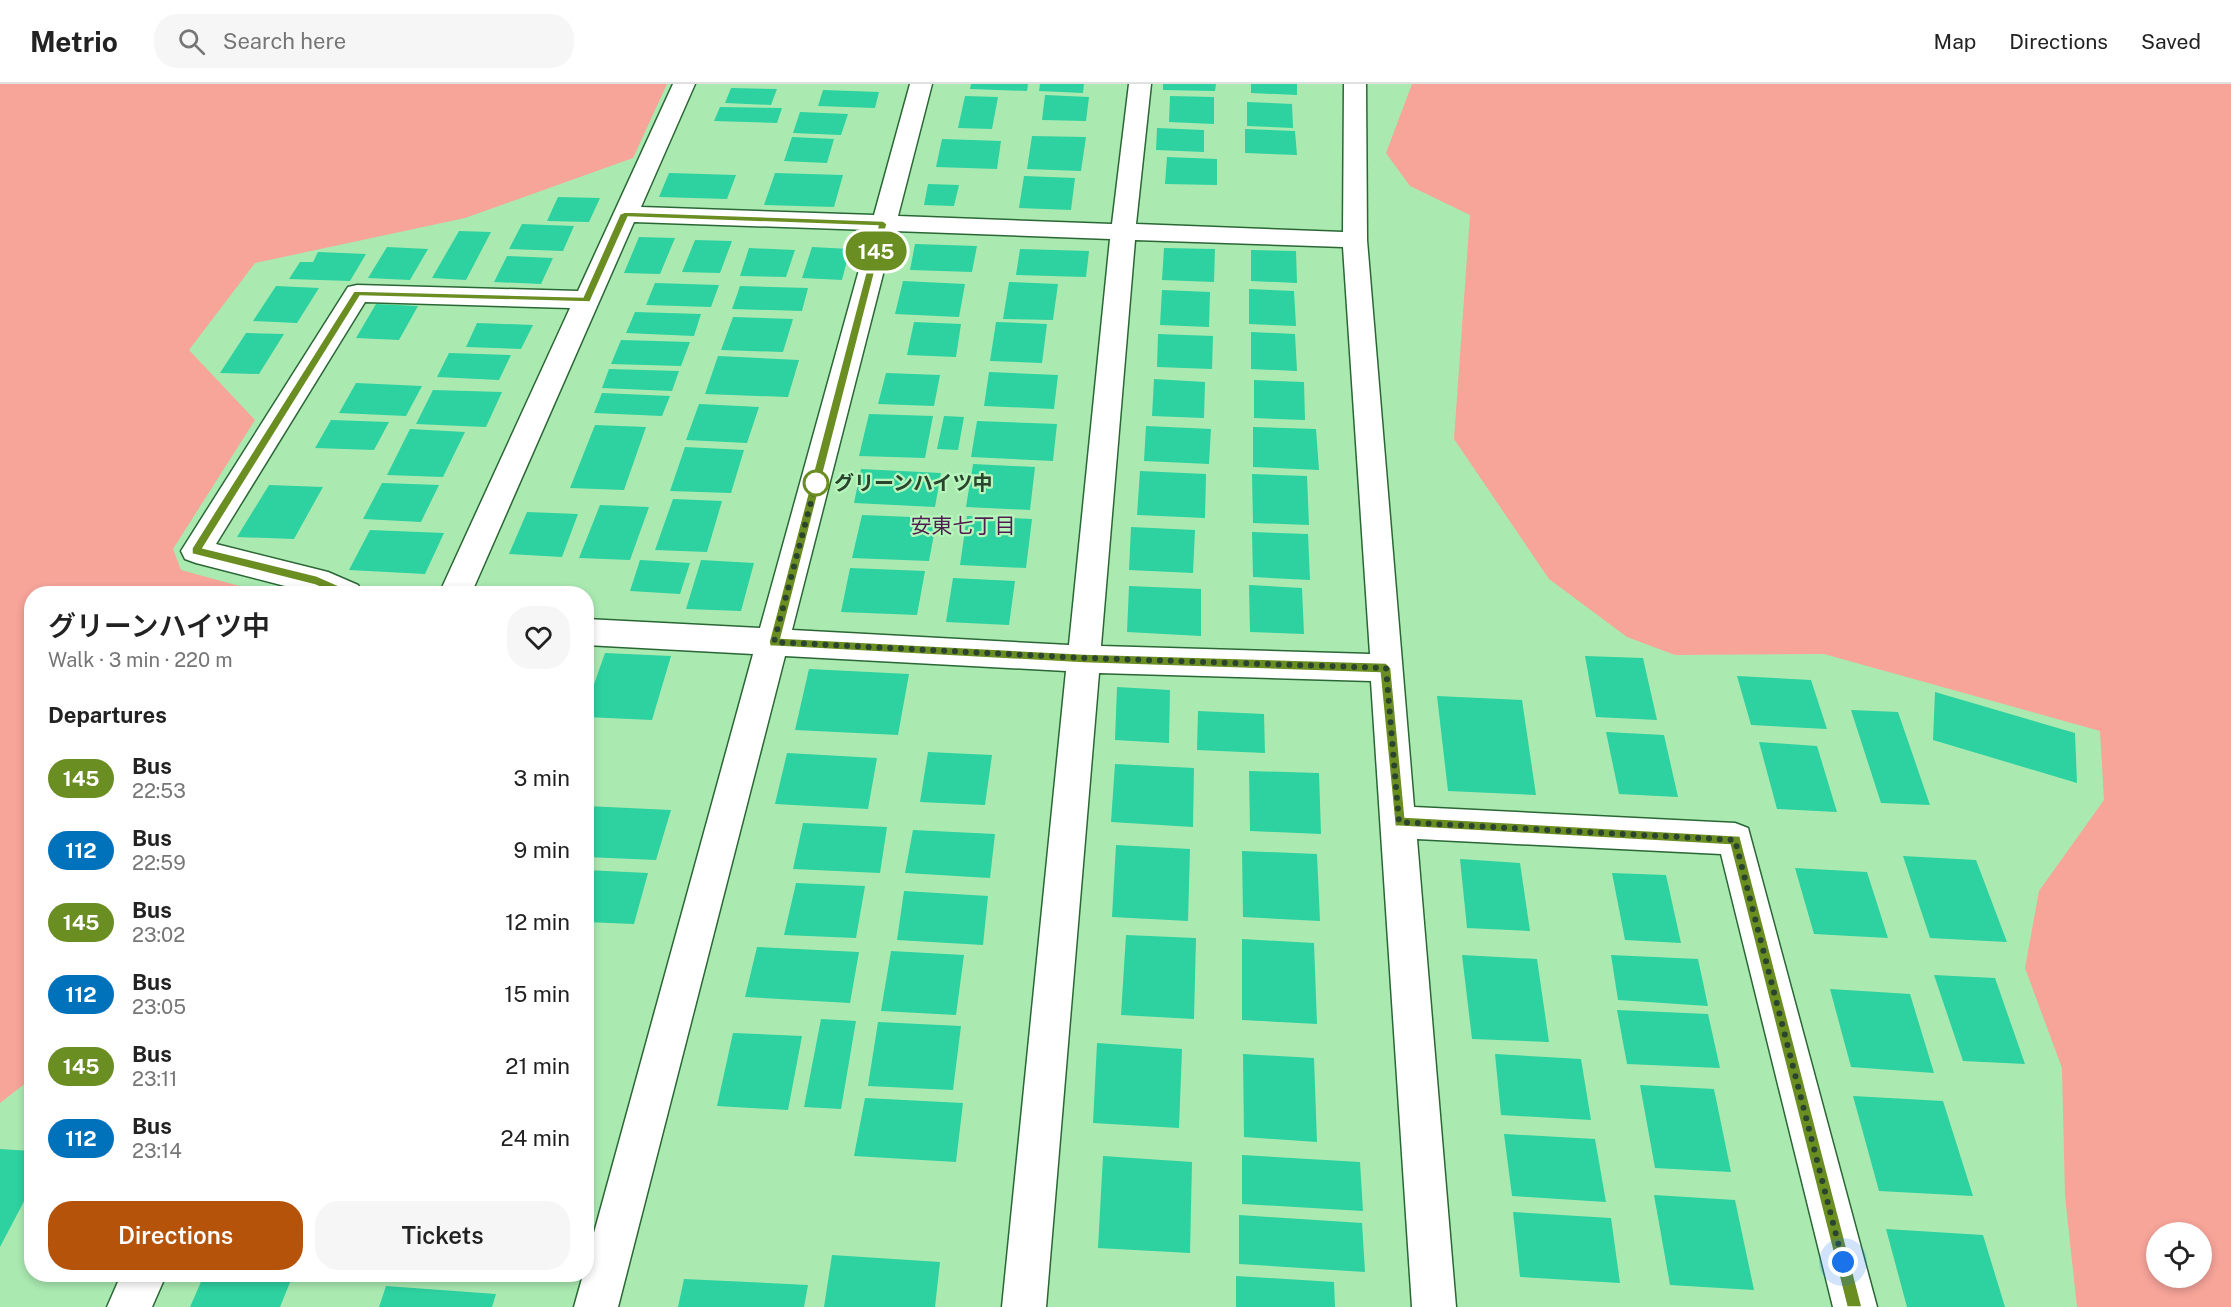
<!DOCTYPE html>
<meta charset="utf-8">
<style>
body{margin:0;font-family:"Public Sans","Noto Sans JP",sans-serif;background:#f6f6f6;color:#222;height:100vh;display:flex;flex-direction:column;font-size:22px;white-space:nowrap}
*{box-sizing:border-box;margin:0}
p{font-size:20px;color:#767676}
.icon{flex:none;width:33px;height:33px;fill:none;stroke:currentColor;stroke-width:2;stroke-linecap:round;stroke-linejoin:round}
.map{position:relative;flex:1;overflow:hidden}
.panel{position:absolute;left:24px;top:502px;width:570px;height:696px;display:flex;flex-direction:column;background:#fff;border-radius:24px;box-shadow:0 3px 9px #0003}
.panel>*{flex:none}
.badge{padding:0 12px;border-radius:20px;font-size:21px;line-height:39px}
.controls{position:absolute;left:2146px;top:1138px;display:grid;gap:12px}
.controls a{display:grid;place-items:center;width:66px;height:66px;border-radius:50%;background:#fff;box-shadow:0 3px 9px #0003;font-size:30px}
.you{position:absolute;width:30px;height:30px;margin:-15px;border:4px solid #fff;border-radius:50%;background:#1a73e8;box-shadow:0 0 0 9px #1a73e833}
.map>.badge{position:absolute;translate:-50% -50%;box-shadow:0 0 0 3px #fff}
h2{padding:0 24px;font-size:22px;line-height:54px}
.round{display:grid;place-items:center;flex:none;width:63px;height:63px;border-radius:24px;background:#f6f6f6}
.headline{display:flex;align-items:center;justify-content:space-between;height:102px;padding:0 24px}
h1{font-size:28px;font-weight:600;line-height:45px}
.primary-button{display:flex;gap:12px;margin-top:auto;padding:12px 24px}
.primary-button a{flex:1;height:69px;border-radius:24px;background:#b45309;color:#fff;font-size:24px;font-weight:600;line-height:69px;text-align:center}
.primary-button a+a{background:#f6f6f6;color:#222}
ul{padding:0;list-style:none}
li{display:flex;align-items:center;gap:18px;height:72px;padding:0 24px}
li div{flex:1}
li b{display:block;font-size:22px}
li em{font-style:normal}
li .badge{min-width:66px;font-weight:700;text-align:center}
header{display:flex;align-items:center;gap:36px;box-sizing:border-box;height:84px;padding:0 30px;background:#fff;border-bottom:2px solid #e0e0e0}
header strong{font-size:28px}
nav{display:flex;gap:33px;margin-inline-start:auto;font-size:21px}
.search{width:420px;height:54px;background:#f6f6f6;display:flex;align-items:center;gap:15px;box-sizing:border-box;padding:0 21px;border-radius:24px;color:#767676;font-size:22px}
.map>svg:first-child{display:block}
.green{fill:#f7a499;fill-rule:evenodd}
.building{fill:#2ed1a0}
.lines{fill:none;stroke-linecap:round;stroke-linejoin:round}
.minor-casing{stroke:#2a6735;stroke-width:3}
.minor{fill:#fff;fill-rule:evenodd}
.line{fill:#6b8e23;stroke:#fff;stroke-width:1.5}
.walk{stroke:#2a442d;stroke-width:6;stroke-dasharray:0 10.8}
.stop-dot{fill:#fff;stroke:#6b8e23;stroke-width:3}
.labels{text-anchor:middle;stroke-width:4.5;stroke-linejoin:round;paint-order:stroke}
.stop-label{font-size:20px;font-weight:bold;fill:#2a442d;stroke:#b7f7bd;text-anchor:start}
.neighbourhood-label{font-size:21px;fill:#4f1e4f;stroke:#b7f7bd}
</style>
<header>
<strong>Metrio</strong>
<div class="search"><svg class="icon" aria-label="search" viewBox="0 0 24 24"><circle cx="10" cy="10" r="6"/><path d="M15 15l6 6"/></svg>Search here</div>
<nav><a>Map</a><a>Directions</a><a>Saved</a></nav>
</header>
<div class="map">
<svg width="2231" height="1223" viewBox="0 0 2231 1223">
<rect width="100%" height="100%" fill="#aaeab1"/>
<path class="green" d="M 0,0 L 667,0 L 633,74 L 465,134 L 255,179 L 189,266 L 255,336 L 173,465 L 181,486 L 269,510 L 32,510 L 31,995 L 0,1019 Z
M 1412,0 L 2231,0 L 2231,1223 L 2077,1223 L 2065,1112 L 2062,984 L 2025,884 L 2039,807 L 2104,716 L 2100,647 L 1824,570 L 1675,571 L 1627,553 L 1549,495 L 1454,355 L 1470,131 L 1410,102 L 1386,69 ZM 2157,1149 L 2202,1149 L 2202,1194 L 2157,1194 Z"/>
<path class="building" d="M 971,0 L 1028,0 L 1027,7 L 970,5 Z
M 1040,0 L 1084,0 L 1083,9 L 1039,7 Z
M 1163,0 L 1216,0 L 1215,7 L 1163,6 Z
M 1251,0 L 1297,0 L 1297,11 L 1251,9 Z
M 731,4 L 777,5 L 771,21 L 725,19 Z
M 823,6 L 879,8 L 875,24 L 818,22 Z
M 1045,11 L 1089,13 L 1086,37 L 1042,36 Z
M 965,12 L 998,13 L 992,45 L 958,44 Z
M 1170,12 L 1214,13 L 1214,40 L 1169,38 Z
M 1247,18 L 1292,20 L 1293,44 L 1247,42 Z
M 720,23 L 782,24 L 777,39 L 714,37 Z
M 800,28 L 848,30 L 841,51 L 793,49 Z
M 1157,44 L 1204,46 L 1204,68 L 1156,66 Z
M 1245,45 L 1295,47 L 1297,71 L 1245,69 Z
M 1032,52 L 1086,53 L 1081,87 L 1027,85 Z
M 792,53 L 834,55 L 827,79 L 784,77 Z
M 942,55 L 1001,57 L 997,85 L 936,83 Z
M 1167,73 L 1217,75 L 1217,101 L 1165,100 Z
M 669,89 L 736,91 L 727,115 L 659,113 Z
M 775,89 L 843,91 L 834,123 L 764,121 Z
M 1024,92 L 1075,94 L 1071,126 L 1019,124 Z
M 928,100 L 959,101 L 954,122 L 924,121 Z
M 558,113 L 600,114 L 589,138 L 547,137 Z
M 522,140 L 574,142 L 563,167 L 509,165 Z
M 459,147 L 491,148 L 466,196 L 432,194 Z
M 639,153 L 675,154 L 660,190 L 624,189 Z
M 695,156 L 732,157 L 720,189 L 682,188 Z
M 915,160 L 977,162 L 972,188 L 910,186 Z
M 387,163 L 428,165 L 410,196 L 368,194 Z
M 812,163 L 850,165 L 842,196 L 802,194 Z
M 749,164 L 795,166 L 786,193 L 740,192 Z
M 1164,164 L 1215,165 L 1214,198 L 1162,196 Z
M 1020,165 L 1089,167 L 1086,193 L 1016,191 Z
M 1251,166 L 1296,167 L 1297,199 L 1251,197 Z
M 318,168 L 366,170 L 350,197 L 289,195 L 300,178 L 313,178 Z
M 507,172 L 553,174 L 541,200 L 494,198 Z
M 903,197 L 965,200 L 959,233 L 895,230 Z
M 1009,198 L 1058,200 L 1053,236 L 1003,235 Z
M 655,199 L 719,201 L 711,223 L 646,221 Z
M 276,202 L 319,204 L 297,239 L 253,237 Z
M 740,202 L 808,204 L 802,227 L 732,225 Z
M 1249,205 L 1294,207 L 1296,242 L 1249,240 Z
M 1162,206 L 1210,208 L 1209,243 L 1160,241 Z
M 376,220 L 418,222 L 399,256 L 356,254 Z
M 635,228 L 701,230 L 694,252 L 626,249 Z
M 733,233 L 793,235 L 783,268 L 721,266 Z
M 914,238 L 961,240 L 956,273 L 907,271 Z
M 996,238 L 1047,240 L 1042,279 L 990,277 Z
M 477,239 L 533,241 L 521,265 L 466,263 Z
M 1251,248 L 1295,250 L 1297,287 L 1251,285 Z
M 246,249 L 284,250 L 259,290 L 220,289 Z
M 1158,250 L 1213,252 L 1212,285 L 1157,283 Z
M 621,256 L 690,258 L 681,282 L 611,280 Z
M 449,269 L 511,271 L 499,296 L 437,293 Z
M 718,272 L 799,276 L 788,313 L 705,310 Z
M 609,285 L 679,287 L 672,307 L 602,304 Z
M 989,288 L 1058,291 L 1054,325 L 984,322 Z
M 886,289 L 940,291 L 934,322 L 878,320 Z
M 1154,295 L 1205,298 L 1204,334 L 1152,332 Z
M 1254,296 L 1304,298 L 1305,336 L 1254,334 Z
M 356,299 L 422,302 L 406,332 L 339,329 Z
M 433,306 L 502,308 L 486,343 L 416,340 Z
M 602,309 L 670,312 L 662,332 L 594,329 Z
M 699,320 L 759,323 L 747,359 L 686,356 Z
M 869,330 L 933,332 L 925,374 L 859,372 Z
M 944,332 L 964,333 L 958,366 L 937,365 Z
M 331,336 L 389,338 L 374,366 L 315,364 Z
M 977,337 L 1057,340 L 1053,377 L 971,373 Z
M 595,341 L 646,343 L 624,406 L 570,404 Z
M 1146,342 L 1211,345 L 1209,380 L 1144,377 Z
M 1253,343 L 1316,345 L 1319,386 L 1253,383 Z
M 410,345 L 465,348 L 443,393 L 387,391 Z
M 685,363 L 744,366 L 731,409 L 670,407 Z
M 973,380 L 1035,383 L 1030,426 L 966,423 Z
M 861,385 L 941,389 L 935,423 L 854,419 Z
M 1140,387 L 1206,390 L 1205,434 L 1137,431 Z
M 1252,390 L 1307,392 L 1309,441 L 1253,439 Z
M 382,399 L 439,401 L 421,438 L 363,435 Z
M 269,401 L 323,403 L 294,455 L 237,453 Z
M 673,415 L 722,417 L 707,468 L 655,466 Z
M 600,421 L 649,423 L 630,476 L 579,474 Z
M 527,428 L 578,430 L 562,473 L 509,470 Z
M 862,431 L 937,434 L 929,477 L 852,474 Z
M 967,432 L 1032,435 L 1026,484 L 960,481 Z
M 1131,443 L 1195,446 L 1193,489 L 1129,486 Z
M 370,446 L 444,449 L 425,490 L 349,486 Z
M 1252,448 L 1308,450 L 1310,496 L 1253,493 Z
M 640,476 L 690,479 L 680,510 L 630,507 Z
M 701,476 L 754,479 L 741,527 L 686,525 Z
M 850,484 L 925,487 L 917,531 L 841,528 Z
M 953,494 L 1015,497 L 1009,541 L 946,538 Z
M 1249,501 L 1302,504 L 1304,550 L 1250,548 Z
M 1129,502 L 1201,505 L 1201,552 L 1127,548 Z
M 605,569 L 671,572 L 652,636 L 586,633 L 586,623 Z
M 1585,572 L 1643,574 L 1657,636 L 1596,633 Z
M 809,585 L 909,590 L 898,651 L 795,646 Z
M 1737,592 L 1811,596 L 1827,645 L 1751,641 Z
M 1117,603 L 1170,606 L 1169,659 L 1115,656 Z
M 1935,608 L 2075,649 L 2077,699 L 1933,656 Z
M 1437,612 L 1522,616 L 1536,711 L 1448,707 Z
M 1851,626 L 1898,628 L 1930,721 L 1881,719 Z
M 1198,627 L 1264,630 L 1265,669 L 1197,666 Z
M 1606,648 L 1664,651 L 1678,713 L 1619,710 Z
M 1759,658 L 1817,662 L 1837,728 L 1777,725 Z
M 928,668 L 992,671 L 985,721 L 920,718 Z
M 787,669 L 877,674 L 868,725 L 775,720 Z
M 1115,680 L 1194,684 L 1193,743 L 1111,738 Z
M 1249,687 L 1319,689 L 1321,750 L 1250,747 Z
M 586,722 L 671,726 L 656,776 L 586,773 Z
M 803,739 L 887,743 L 880,789 L 793,785 Z
M 913,746 L 995,750 L 990,794 L 905,789 Z
M 1116,761 L 1190,765 L 1188,837 L 1112,833 Z
M 1242,767 L 1317,770 L 1320,837 L 1243,833 Z
M 1903,772 L 1976,776 L 2007,858 L 1930,854 Z
M 1460,775 L 1520,779 L 1530,847 L 1467,844 Z
M 1795,784 L 1867,788 L 1888,854 L 1814,850 Z
M 586,786 L 648,789 L 634,840 L 586,838 Z
M 1612,789 L 1666,791 L 1681,859 L 1625,856 Z
M 796,799 L 865,802 L 856,854 L 784,851 Z
M 904,807 L 988,812 L 983,861 L 897,856 Z
M 1126,851 L 1196,854 L 1194,935 L 1121,931 Z
M 1242,855 L 1314,859 L 1317,940 L 1242,936 Z
M 757,863 L 859,868 L 850,919 L 745,913 Z
M 891,867 L 964,871 L 956,931 L 881,927 Z
M 1462,871 L 1537,875 L 1549,958 L 1472,955 Z
M 1611,871 L 1698,875 L 1708,922 L 1618,916 Z
M 1934,891 L 1995,894 L 2025,980 L 1963,977 Z
M 1830,905 L 1910,910 L 1934,989 L 1851,983 Z
M 1617,926 L 1708,930 L 1720,984 L 1627,980 Z
M 821,935 L 856,937 L 841,1025 L 804,1023 Z
M 878,938 L 961,942 L 953,1006 L 868,1002 Z
M 733,949 L 802,952 L 788,1026 L 717,1022 Z
M 1097,959 L 1182,965 L 1179,1044 L 1093,1039 Z
M 1243,970 L 1314,974 L 1317,1058 L 1244,1053 Z
M 1495,970 L 1581,975 L 1591,1036 L 1501,1031 Z
M 1640,1001 L 1714,1005 L 1731,1088 L 1655,1084 Z
M 1853,1012 L 1943,1017 L 1973,1112 L 1879,1107 Z
M 865,1014 L 963,1019 L 956,1078 L 854,1072 Z
M 1504,1050 L 1595,1055 L 1606,1118 L 1512,1112 Z
M 0,1065 L 32,1067 L 32,1102 L 0,1163 Z
M 1242,1071 L 1360,1078 L 1363,1127 L 1242,1120 Z
M 1103,1072 L 1192,1078 L 1190,1169 L 1098,1164 Z
M 1654,1111 L 1735,1116 L 1754,1206 L 1670,1201 Z
M 1513,1128 L 1611,1134 L 1620,1199 L 1520,1193 Z
M 1239,1131 L 1362,1139 L 1365,1188 L 1239,1180 Z
M 1886,1145 L 1983,1151 L 2005,1223 L 1907,1223 Z
M 832,1171 L 940,1178 L 935,1223 L 824,1223 Z
M 204,1191 L 293,1191 L 280,1223 L 190,1223 Z
M 480,1191 L 510,1191 L 509,1195 Z
M 1236,1192 L 1334,1198 L 1335,1223 L 1236,1223 Z
M 684,1195 L 808,1201 L 804,1223 L 678,1223 Z
M 386,1202 L 496,1210 L 492,1223 L 379,1223 Z"/>
<g class="lines">
<g class="minor-casing">
<path id="minor" d="M 673,0 L 695,0 L 641,123 L 874,131 L 910,0 L 932,0 L 898,132 L 1112,140 L 1129,0 L 1151,0 L 1136,140 L 1343,148 L 1344,0 L 1366,0 L 1367,156 L 1414,723 L 1735,739 L 1748,744 L 1877,1223 L 1833,1223 L 1721,770 L 1417,755 L 1456,1223 L 1412,1223 L 1371,597 L 1099,589 L 1046,1223 L 1002,1223 L 1066,587 L 785,572 L 618,1223 L 574,1223 L 583,1191 L 586,1191 L 586,1178 L 753,570 L 586,561 L 586,535 L 760,544 L 870,146 L 634,138 L 471,510 L 439,510 L 570,224 L 365,218 L 216,460 L 328,488 L 358,501 L 363,510 L 316,510 L 196,479 L 185,475 L 181,467 L 348,203 L 357,201 L 578,207 ZM 894,147 L 1110,155 L 1069,561 L 792,546 ZM 1135,156 L 1343,163 L 1370,570 L 1101,562 Z
M 121,1191 L 166,1191 L 152,1223 L 107,1223 Z"/>
</g>
<use href="#minor" class="minor"/>
</g>
<path class="line" d="M 625,128 L 883,137 L 887,140 L 781,554 L 1084,570 L 1386,579 L 1391,584 L 1405,733 L 1740,752 L 1862,1223 L 1847,1223 L 1730,761 L 1395,742 L 1380,589 L 1084,579 L 770,562 L 769,558 L 878,142 L 628,133 L 590,218 L 360,212 L 203,464 L 317,492 L 351,507 L 351,513 L 343,513 L 315,501 L 192,470 L 192,464 L 354,207 L 583,213 L 620,130 Z"/>
<g class="lines">
<path class="walk" d="M 816,399 L 774,558 L 1084,574 L 1386,584 L 1399,738 L 1735,756 L 1843,1178"/>
</g>
<circle class="stop-dot" cx="816" cy="399" r="12"/>
<g class="labels">
<g class="stop-label">
<text x="834" y="406">グリーンハイツ中</text>
</g>
<g class="neighbourhood-label">
<text x="963" y="449">安東七丁目</text>
</g>
</g>
</svg>
<div class="controls">
<a><svg class="icon" aria-label="locate" viewBox="0 0 24 24"><circle cx="12" cy="12" r="6"/><path d="M12 2v4M12 18v4M2 12h4M18 12h4"/></svg></a>
</div>
<div class="you" style="left:1843px;top:1178px"></div>
<b class="badge" style="left:876px;top:167px;background:#6b8e23;color:#fff">145</b>
<section class="panel">
<div class="headline"><div><h1>グリーンハイツ中</h1><p>Walk · 3 min · 220 m</p></div><a class="round"><svg class="icon" aria-label="heart" viewBox="0 0 24 24"><path d="M12 20l-8-8c-3-5 5-10 8-4 3-6 11-1 8 4z"/></svg></a></div>
<h2>Departures</h2>
<ul>
<li><span class="badge" style="background:#6b8e23;color:#fff">145</span><div><b>Bus</b><p>22:53</p></div><em>3 min</em></li>
<li><span class="badge" style="background:#0072bc;color:#fff">112</span><div><b>Bus</b><p>22:59</p></div><em>9 min</em></li>
<li><span class="badge" style="background:#6b8e23;color:#fff">145</span><div><b>Bus</b><p>23:02</p></div><em>12 min</em></li>
<li><span class="badge" style="background:#0072bc;color:#fff">112</span><div><b>Bus</b><p>23:05</p></div><em>15 min</em></li>
<li><span class="badge" style="background:#6b8e23;color:#fff">145</span><div><b>Bus</b><p>23:11</p></div><em>21 min</em></li>
<li><span class="badge" style="background:#0072bc;color:#fff">112</span><div><b>Bus</b><p>23:14</p></div><em>24 min</em></li>
</ul>
<div class="primary-button"><a>Directions</a><a>Tickets</a></div>
</section>
</div>
